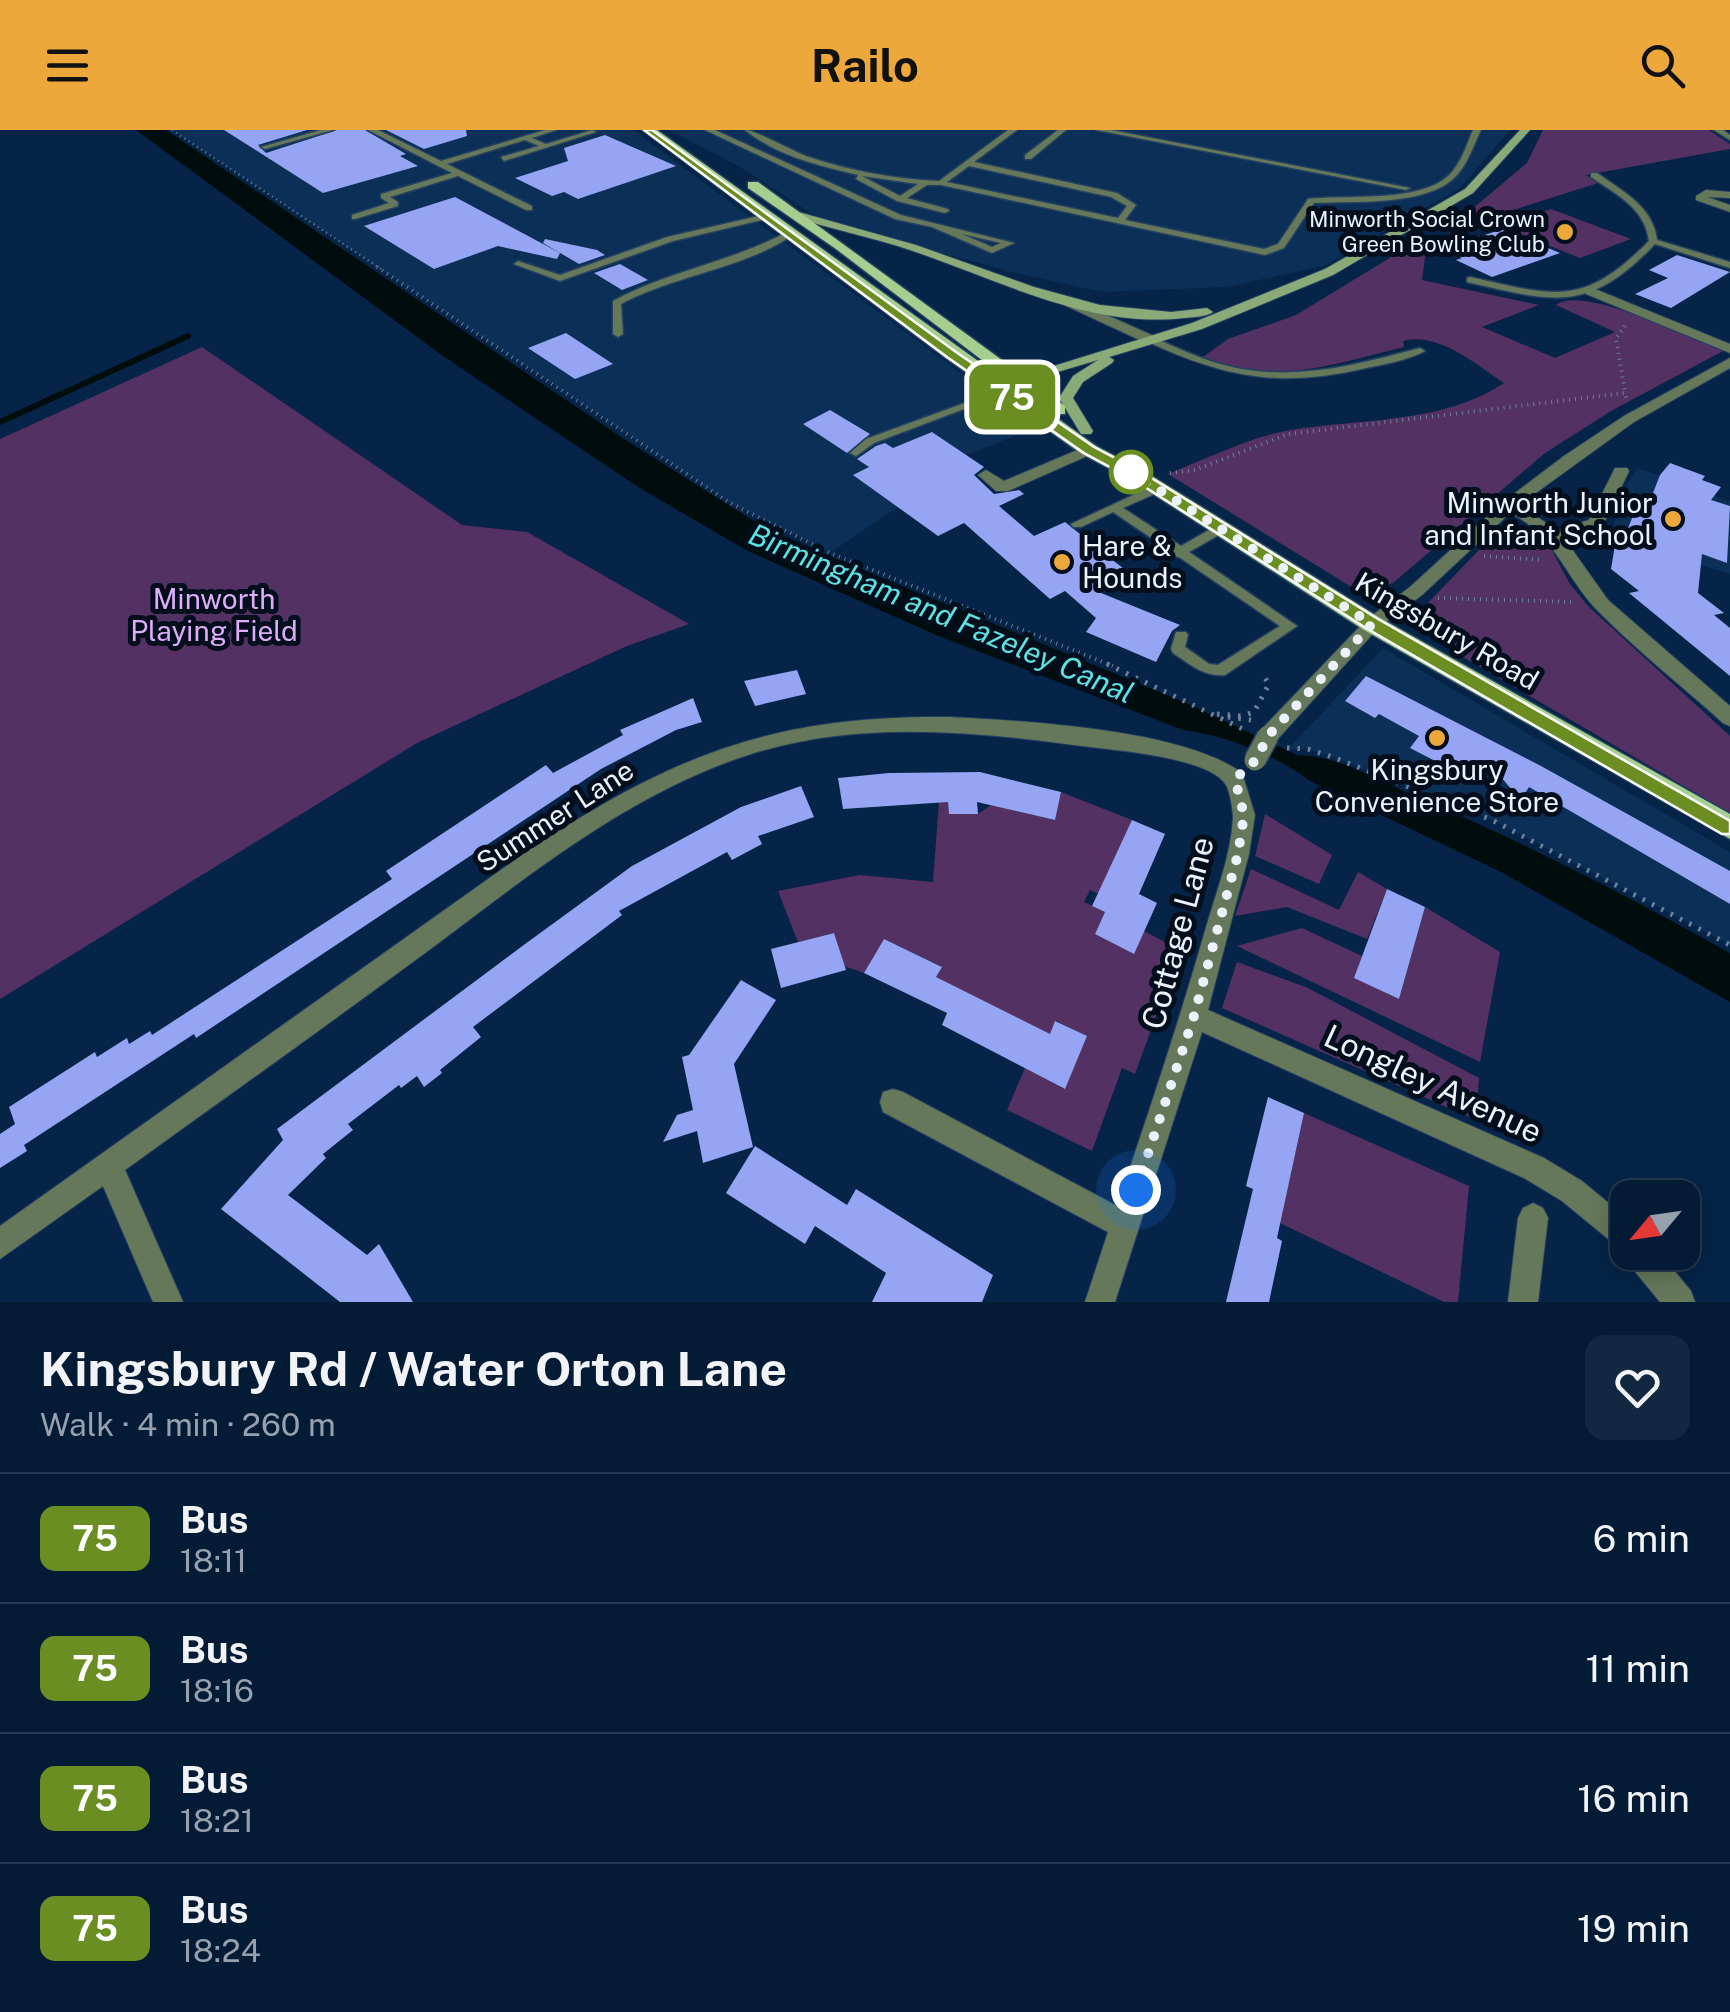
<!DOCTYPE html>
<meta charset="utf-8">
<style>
body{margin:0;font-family:"Public Sans",sans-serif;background:#122841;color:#f1f3f6;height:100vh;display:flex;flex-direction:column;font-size:38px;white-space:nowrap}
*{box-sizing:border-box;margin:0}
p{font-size:32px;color:#97a1ad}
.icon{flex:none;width:55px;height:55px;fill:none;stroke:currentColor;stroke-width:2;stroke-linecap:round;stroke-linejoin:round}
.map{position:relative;height:1172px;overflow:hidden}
.sheet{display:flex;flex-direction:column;background:#041b35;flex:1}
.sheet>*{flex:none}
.badge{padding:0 20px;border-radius:15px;font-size:35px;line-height:65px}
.needle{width:65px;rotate:241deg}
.fabs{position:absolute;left:1610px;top:1050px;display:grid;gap:20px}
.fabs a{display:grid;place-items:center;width:90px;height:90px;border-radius:20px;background:#041b35;box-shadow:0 5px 25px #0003,0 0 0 2px #253950;font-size:50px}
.you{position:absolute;width:50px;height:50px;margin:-25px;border:8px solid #fff;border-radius:50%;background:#1a73e8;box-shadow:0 0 0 15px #1a73e833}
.map>.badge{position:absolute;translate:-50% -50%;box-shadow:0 0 0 5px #fff}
.round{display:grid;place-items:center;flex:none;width:105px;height:105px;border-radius:20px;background:#122841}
.headline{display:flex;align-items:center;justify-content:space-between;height:170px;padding:0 40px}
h1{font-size:48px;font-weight:700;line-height:75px}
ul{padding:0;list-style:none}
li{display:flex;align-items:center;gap:30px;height:130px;padding:0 40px;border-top:2px solid #253950}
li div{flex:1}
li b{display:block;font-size:38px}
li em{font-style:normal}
li .badge{min-width:110px;font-weight:700;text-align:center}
header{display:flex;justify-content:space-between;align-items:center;height:130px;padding:0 40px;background:#eda83b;color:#111;font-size:45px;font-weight:700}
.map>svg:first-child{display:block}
.built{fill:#0b2f56}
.green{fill:#533162}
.water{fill:#010d0d}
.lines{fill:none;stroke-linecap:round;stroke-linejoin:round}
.stream{stroke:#010d0d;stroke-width:6}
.building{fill:#95a5f3}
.lane-casing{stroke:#254160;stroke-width:3}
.street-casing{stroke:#254160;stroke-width:2}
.secondary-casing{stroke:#254160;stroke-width:2}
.primary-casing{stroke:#254160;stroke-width:3}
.path-far2{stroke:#6e829a;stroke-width:2.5;stroke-dasharray:1 4;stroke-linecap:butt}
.path-far1{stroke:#6e829a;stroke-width:4;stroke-dasharray:1 5;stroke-linecap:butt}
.path{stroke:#6e829a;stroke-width:5;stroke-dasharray:2.5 8;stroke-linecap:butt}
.lane{fill:#65795a;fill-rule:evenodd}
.street{fill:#65795a;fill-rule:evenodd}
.secondary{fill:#8aaa78;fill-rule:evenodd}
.primary{fill:#a6cf8f;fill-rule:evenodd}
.street-bridge-casing{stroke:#254160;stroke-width:24;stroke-linecap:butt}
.street-bridge{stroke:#65795a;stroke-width:21}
.line{fill:#6b8e23;stroke:#fff;stroke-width:2.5}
.walk{stroke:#ebf2fc;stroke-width:10;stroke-dasharray:0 18}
.poi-dot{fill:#eda83b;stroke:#030e1d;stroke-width:4}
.stop-dot{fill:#fff;stroke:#6b8e23;stroke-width:5}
.labels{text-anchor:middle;stroke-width:10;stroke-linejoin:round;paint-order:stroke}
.far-poi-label{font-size:22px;fill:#ebf2fc;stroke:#030e1d;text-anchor:end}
.poi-label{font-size:28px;fill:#ebf2fc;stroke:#030e1d;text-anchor:end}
.park-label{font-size:28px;fill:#dfadf8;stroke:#030e1d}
.street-label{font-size:28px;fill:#ebf2fc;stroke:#030e1d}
.water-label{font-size:30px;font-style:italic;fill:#5ce2e1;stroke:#030e1d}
.near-street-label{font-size:32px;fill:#ebf2fc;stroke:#030e1d}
</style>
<header><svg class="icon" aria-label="menu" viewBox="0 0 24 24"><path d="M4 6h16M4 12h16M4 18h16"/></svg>Railo<svg class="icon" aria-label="search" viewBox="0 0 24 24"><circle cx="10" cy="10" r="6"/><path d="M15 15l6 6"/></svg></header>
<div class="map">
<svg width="1730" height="1172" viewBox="0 0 1730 1172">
<rect width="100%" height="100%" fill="#052447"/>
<path class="built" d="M 172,0 L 633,0 L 1035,298 L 959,328 L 918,363 L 830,423 L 730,373 Z
M 668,0 L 1510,0 L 1460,58 L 1324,136 L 1226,157 L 1103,162 L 1012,142 L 824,92 L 744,39 Z
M 1638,338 L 1730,371 L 1730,444 L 1610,408 L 1624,358 Z
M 1383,518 L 1730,722 L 1730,815 L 1492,690 L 1335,628 L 1308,619 L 1288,619 Z"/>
<path class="green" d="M 1543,0 L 1709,0 L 1730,14 L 1730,19 L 1586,45 L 1598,53 L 1466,95 L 1459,90 L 1527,33 Z
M 1551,79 L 1631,109 L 1580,128 L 1500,96 Z
M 1427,112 L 1422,150 L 1539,175 L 1482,197 L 1555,228 L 1615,202 L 1556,175 C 1582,154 1691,208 1723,221 L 1611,281 L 1545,323 L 1393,453 L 1374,459 L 1353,458 L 1168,344 C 1206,329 1246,309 1285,301 C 1357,288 1441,295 1504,253 C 1477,235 1438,201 1403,211 L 1404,217 C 1334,234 1274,257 1203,227 L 1228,209 L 1296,185 L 1411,115 Z
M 202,217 L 462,395 L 527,402 L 689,494 L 627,516 L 417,613 L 0,869 L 0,309 Z
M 1507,391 L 1543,404 L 1570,454 L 1589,477 L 1730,606 L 1730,683 L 1451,520 C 1437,509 1419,499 1421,480 Z
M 1061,662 L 1132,690 L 1110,769 L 1090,760 L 1084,772 L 1105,782 L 1095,804 L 1134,823 L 1144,801 L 1180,820 L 1135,944 L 1122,938 L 1092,1021 L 1007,980 L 1025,938 L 1064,959 L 1086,906 L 1056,891 L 1050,904 L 926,868 L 941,836 L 884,809 L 864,843 L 844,836 L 834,803 L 798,812 L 778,761 L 860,745 L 933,752 L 939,672 L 948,672 L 949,684 L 978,684 L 991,675 L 1054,690 Z
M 1265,684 L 1332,725 L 1319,754 L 1255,726 Z
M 1251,739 L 1339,780 L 1358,742 L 1387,759 L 1367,809 L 1287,777 L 1235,786 Z
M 1425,777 L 1500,822 L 1480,932 L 1237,816 L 1302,798 L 1362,826 L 1355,848 L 1399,869 Z
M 1237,832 L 1308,858 L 1479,948 L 1476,990 L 1222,878 Z
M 1304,983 L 1469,1056 L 1458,1172 L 1444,1172 L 1253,1080 L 1284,1074 Z"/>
<path class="water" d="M 136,0 L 166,0 L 624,309 L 773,403 L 1184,572 L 1297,625 C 1334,625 1373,647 1406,662 C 1518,709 1624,764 1730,823 L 1730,872 L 1501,742 L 1310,651 C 1274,624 1227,606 1183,600 L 936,505 L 746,420 L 638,357 L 443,226 Z"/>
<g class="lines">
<path class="stream" d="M 0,292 L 188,206"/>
</g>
<path class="building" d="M 224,0 L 307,0 L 258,15 L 266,23 L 337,0 L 365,0 L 406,24 L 400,26 L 418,36 L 323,63 Z
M 386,0 L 466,0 L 467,6 L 424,19 Z
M 605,5 L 676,36 L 578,69 L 564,62 L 552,66 L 515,48 L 568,31 L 564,18 Z
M 455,67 L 560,123 L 557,129 L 498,116 L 434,139 L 364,96 Z
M 1503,99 L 1560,123 L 1492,147 L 1456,130 L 1462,128 L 1442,119 Z
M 545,109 L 597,120 L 605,125 L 579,134 L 543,113 Z
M 1677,125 L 1730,142 L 1671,178 L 1635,164 L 1668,148 L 1649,140 Z
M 620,134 L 648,150 L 622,160 L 594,143 Z
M 566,203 L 613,234 L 575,249 L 528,218 Z
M 830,280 L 870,304 L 847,323 L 803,294 Z
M 932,302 L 984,337 L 974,345 L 994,364 L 1019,360 L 1024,364 L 999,376 L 1034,406 L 1065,392 L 1134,447 L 1101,463 L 1180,495 L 1172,501 L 1156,532 L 1086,502 L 1096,488 L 1065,461 L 1050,469 L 964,393 L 938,406 L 853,345 L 869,337 L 857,329 L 876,316 L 885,313 L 893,318 Z
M 1670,333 L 1705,346 L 1702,350 L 1721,357 L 1711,370 L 1730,376 L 1727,433 L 1702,424 L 1698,463 L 1724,483 L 1714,485 L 1730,498 L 1730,546 L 1629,463 L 1639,461 L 1611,439 L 1616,409 L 1623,411 L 1634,383 L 1644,386 L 1660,345 Z
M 797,540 L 806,564 L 755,576 L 744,551 Z
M 1366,546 L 1541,636 L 1730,741 L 1730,774 L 1529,657 L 1524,665 L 1512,660 L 1489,633 L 1482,644 L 1446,625 L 1441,634 L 1410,618 L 1419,606 L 1379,584 L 1375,588 L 1345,571 Z
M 693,568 L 702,592 L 676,600 L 601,639 L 196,908 L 194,904 L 24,1015 L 27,1021 L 0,1038 L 0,1004 L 15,994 L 9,977 L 95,922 L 97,927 L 127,908 L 129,914 L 150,901 L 152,905 L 392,749 L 386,741 L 546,635 L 553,643 L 623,605 L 620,600 Z
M 980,642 L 1061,662 L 1055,690 L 977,672 L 978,684 L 949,684 L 948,672 L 843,679 L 838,648 L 889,643 Z
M 801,656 L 814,687 L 758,706 L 762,714 L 732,730 L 727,722 L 619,781 L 622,785 L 473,897 L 481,907 L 440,940 L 442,943 L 424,957 L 417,946 L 401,958 L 399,955 L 348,994 L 353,1000 L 323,1024 L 326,1028 L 288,1065 L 367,1125 L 379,1114 L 413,1172 L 340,1172 L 221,1079 L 283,1010 L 277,999 L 521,817 L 632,736 L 741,677 Z
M 1132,690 L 1165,704 L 1139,764 L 1157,773 L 1134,824 L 1095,804 L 1105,782 L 1092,776 Z
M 1387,759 L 1425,777 L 1399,869 L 1354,848 Z
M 834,803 L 846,840 L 781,858 L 771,819 Z
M 884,809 L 942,837 L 936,847 L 1050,904 L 1055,891 L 1087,906 L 1065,959 L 942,895 L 947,883 L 864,843 Z
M 741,850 L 776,870 L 734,934 L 753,1017 L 703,1033 L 697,1001 L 663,1012 L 677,985 L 693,980 L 682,927 L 689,925 Z
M 1268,967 L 1304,983 L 1277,1108 L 1282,1111 L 1269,1172 L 1226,1172 L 1253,1059 L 1246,1056 Z
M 755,1016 L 847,1075 L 856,1059 L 993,1145 L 982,1172 L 872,1172 L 886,1143 L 815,1096 L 805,1114 L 726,1063 Z"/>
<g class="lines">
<g class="lane-casing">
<path id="lane" d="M 321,0 L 333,0 L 265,19 L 261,17 Z
M 368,0 L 378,0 L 441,31 L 545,0 L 556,0 L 532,8 L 546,14 L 592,0 L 596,2 L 504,31 L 501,27 L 539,16 L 525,10 L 447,34 L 532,76 L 532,80 L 526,80 L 458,46 L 390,67 L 398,72 L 398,76 L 355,89 L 352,89 L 352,85 L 389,73 L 381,68 L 381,64 L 452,43 Z
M 705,0 L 715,0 L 901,85 L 1014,113 L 992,123 L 932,97 L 895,89 ZM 962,104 L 1001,113 L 992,117 Z
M 745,0 C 756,0 794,22 809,27 C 851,41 895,49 939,51 L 1008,0 L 1017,0 L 974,32 L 1117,63 L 1136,75 L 1125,90 L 1264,119 L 1278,114 L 1308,69 C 1348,64 1424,74 1452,42 C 1462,30 1467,14 1473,0 L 1481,0 C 1473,16 1467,37 1453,49 C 1423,76 1353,71 1314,73 L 1284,118 L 1265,125 L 941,55 L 927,55 L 907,68 L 948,79 L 949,81 L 945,83 L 897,71 L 856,49 L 858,45 C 819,36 777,26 745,0 ZM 969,36 L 1111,67 L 1127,76 L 1118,88 L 947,52 ZM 862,46 L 918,54 L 900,66 Z
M 1058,0 L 1066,0 L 1031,29 L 1025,29 L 1025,25 Z
M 1096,0 L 1111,0 L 1410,58 L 1406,60 Z
M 1714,0 L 1723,0 L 1730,5 L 1730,10 Z
M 1591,43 L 1597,43 C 1622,61 1653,76 1657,110 L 1730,132 L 1730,138 L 1655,114 C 1588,184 1554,172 1467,152 L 1467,148 L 1470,147 C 1555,166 1583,178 1649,111 C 1645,78 1616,64 1591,47 Z
M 767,84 L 770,84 L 770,88 L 673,111 L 560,151 L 514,134 L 518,131 L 560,145 L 667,107 Z
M 787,102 L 794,104 C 747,138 675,145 621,174 L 623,204 L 618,207 L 613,204 L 613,171 C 668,141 731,132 787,102 Z
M 1148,208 L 1154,208 C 1178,218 1202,230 1228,236 C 1294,252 1356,235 1420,218 L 1425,221 C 1408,230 1385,234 1366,238 C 1280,258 1227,248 1148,212 Z
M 1000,260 L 1009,262 L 874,313 L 856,326 L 850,323 L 866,309 Z
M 1157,354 L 1161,355 L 1161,361 L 1123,378 L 1181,416 L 1216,396 L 1224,396 L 1224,402 L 1189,422 L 1297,496 L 1225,545 C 1204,547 1190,534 1173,523 L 1171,519 L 1176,502 L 1186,502 L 1188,505 L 1185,517 L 1209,534 L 1218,535 L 1280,496 L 1179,427 L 1173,426 L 1172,422 L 1113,382 L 1081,397 L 1073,397 L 1071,394 Z"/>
</g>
<g class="street-casing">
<path id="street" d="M 1706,60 L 1730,62 L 1730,68 L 1707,67 L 1730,75 L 1730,82 L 1696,70 L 1696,66 Z
M 1590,157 L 1730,214 L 1730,223 L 1586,164 L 1584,161 Z
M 1064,166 L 1156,207 L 1158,210 L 1146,213 L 1060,173 L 1060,167 Z
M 1730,228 L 1730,238 L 1634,292 L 1519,375 L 1557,400 L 1589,390 L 1615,338 L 1627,338 L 1629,341 L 1602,397 L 1564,408 L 1608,470 L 1730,576 L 1730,596 L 1723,593 C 1681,555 1636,520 1596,479 C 1565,446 1554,404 1510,383 L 1422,465 L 1378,498 L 1275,612 L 1261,612 L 1258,606 L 1261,600 L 1366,490 L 1410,457 L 1502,373 L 1564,326 L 1624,286 Z
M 1089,315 L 1097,320 L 1094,323 L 1008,361 L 996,361 L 978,345 L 986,340 L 1004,351 Z
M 949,587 C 1025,591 1182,599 1242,643 L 1255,685 L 1249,724 L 1208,880 L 1544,1028 L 1582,1051 L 1628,1089 L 1628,1122 L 1659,1122 L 1691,1161 L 1695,1172 L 1660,1172 L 1628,1133 L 1624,1122 L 1562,1071 L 1524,1048 L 1202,902 L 1115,1172 L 1085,1172 L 1108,1102 L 883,982 L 880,972 L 883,962 L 893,959 L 903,962 L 1117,1076 C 1149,982 1180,889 1207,794 C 1217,760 1231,724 1233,688 C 1233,680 1230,662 1226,655 C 1210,627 1113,620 1082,616 C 972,601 855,590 748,625 C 627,664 526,748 425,823 C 326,896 225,968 125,1040 L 183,1172 L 153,1172 L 103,1056 L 0,1129 L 0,1096 L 522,725 C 669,627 770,585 949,587 Z
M 1533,1073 L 1543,1078 L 1548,1088 L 1538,1172 L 1508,1172 L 1518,1088 L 1523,1078 Z"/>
</g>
<g class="secondary-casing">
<path id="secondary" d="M 1520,0 L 1530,0 L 1473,63 L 1333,145 L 1202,199 L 1109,227 L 1114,230 L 1112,233 L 1083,252 L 1073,268 L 1093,301 L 1091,304 L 1081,304 L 1059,268 L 1073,246 L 1098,230 L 1000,259 L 993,255 L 1192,193 L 1325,139 L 1465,59 Z
M 795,81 L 916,115 L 1034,157 L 1100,175 L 1171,182 L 1207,178 L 1213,182 C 1205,187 1195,187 1184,188 C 1089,199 997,149 910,120 C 871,107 830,99 791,86 L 790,84 Z"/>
</g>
<g class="primary-casing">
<path id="primary" d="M 643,0 L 657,0 L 1096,316 L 1147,343 L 1380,488 L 1730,684 L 1730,709 L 1364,500 L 1133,351 L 1082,324 L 946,228 Z
M 748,52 L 758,52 L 1065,276 L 1065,284 L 1053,284 L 836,119 L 748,58 Z"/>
</g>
<path class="path-far2" d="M 172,0 L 381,139"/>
<path class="path-far1" d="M 377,137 L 730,373 L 830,423 L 1113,536
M 1625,196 L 1616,208 L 1625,263
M 1170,343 L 1195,340 L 1288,304 L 1625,263 L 1627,272
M 1484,426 L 1543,430
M 1438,468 L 1572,472"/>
<path class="path" d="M 1107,534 L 1245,600
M 1217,584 L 1242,586 L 1254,582 L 1269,554 L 1265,548
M 1228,587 L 1251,590
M 1287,618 L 1308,619 L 1335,628 L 1492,690 L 1730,815"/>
<use href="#lane" class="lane"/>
<use href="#street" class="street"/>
<use href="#secondary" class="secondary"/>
<use href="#primary" class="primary"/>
<g class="street-bridge-casing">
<path id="street-bridge" d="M 1255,630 L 1268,606"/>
</g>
<use href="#street-bridge" class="street-bridge"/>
</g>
<path class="line" d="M 644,0 L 652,0 L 956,222 L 1094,317 L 1145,344 L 1378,489 L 1730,691 L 1730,704 L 1722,704 L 1366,498 L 1134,350 L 1084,323 L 947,227 Z"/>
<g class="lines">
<path class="walk" d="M 1131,342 L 1372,494 L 1268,606 L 1256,630 L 1235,649 L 1244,685 L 1238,724 L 1194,886 L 1136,1060"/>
</g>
<g class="poi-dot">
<circle cx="1565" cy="102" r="10"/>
<circle cx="1673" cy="389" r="10"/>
<circle cx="1062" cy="432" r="10"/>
<circle cx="1437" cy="608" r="10"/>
</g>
<circle class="stop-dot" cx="1131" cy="342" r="20"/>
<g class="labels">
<g class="far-poi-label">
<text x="1545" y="97">Minworth Social Crown<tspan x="1545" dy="25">Green Bowling Club</tspan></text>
</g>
<g class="poi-label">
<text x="1653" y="383">Minworth Junior<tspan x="1653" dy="32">and Infant School</tspan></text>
<text x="1082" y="426" text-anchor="start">Hare &amp;<tspan x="1082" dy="32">Hounds</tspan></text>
<text x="1437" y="650" text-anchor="middle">Kingsbury<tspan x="1437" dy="32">Convenience Store</tspan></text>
</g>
<g class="park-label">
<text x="214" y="479">Minworth<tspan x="214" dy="32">Playing Field</tspan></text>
</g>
<g class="street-label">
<text transform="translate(1447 501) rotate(30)" y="10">Kingsbury Road</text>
<text transform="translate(555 686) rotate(-33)" y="10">Summer Lane</text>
</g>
<g class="water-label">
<text transform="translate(941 484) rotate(23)" y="10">Birmingham and Fazeley Canal</text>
</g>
<g class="near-street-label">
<text transform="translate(1178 803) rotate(-75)" y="11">Cottage Lane</text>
<text transform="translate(1433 954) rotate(25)" y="11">Longley Avenue</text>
</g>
</g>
</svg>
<div class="fabs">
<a><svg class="needle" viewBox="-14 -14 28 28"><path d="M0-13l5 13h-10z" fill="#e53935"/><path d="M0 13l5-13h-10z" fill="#97a1ad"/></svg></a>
</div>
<div class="you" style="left:1136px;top:1060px"></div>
<b class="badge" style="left:1012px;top:267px;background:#6b8e23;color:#fff">75</b>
</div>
<section class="sheet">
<div class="headline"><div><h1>Kingsbury Rd / Water Orton Lane</h1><p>Walk · 4 min · 260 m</p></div><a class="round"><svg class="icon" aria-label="heart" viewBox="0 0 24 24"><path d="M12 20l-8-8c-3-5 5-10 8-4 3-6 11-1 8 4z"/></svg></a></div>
<ul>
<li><span class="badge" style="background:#6b8e23;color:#fff">75</span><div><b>Bus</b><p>18:11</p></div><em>6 min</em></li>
<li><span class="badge" style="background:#6b8e23;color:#fff">75</span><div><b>Bus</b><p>18:16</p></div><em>11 min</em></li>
<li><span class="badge" style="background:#6b8e23;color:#fff">75</span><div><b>Bus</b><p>18:21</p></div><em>16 min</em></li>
<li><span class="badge" style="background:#6b8e23;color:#fff">75</span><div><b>Bus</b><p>18:24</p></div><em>19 min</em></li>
</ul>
</section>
